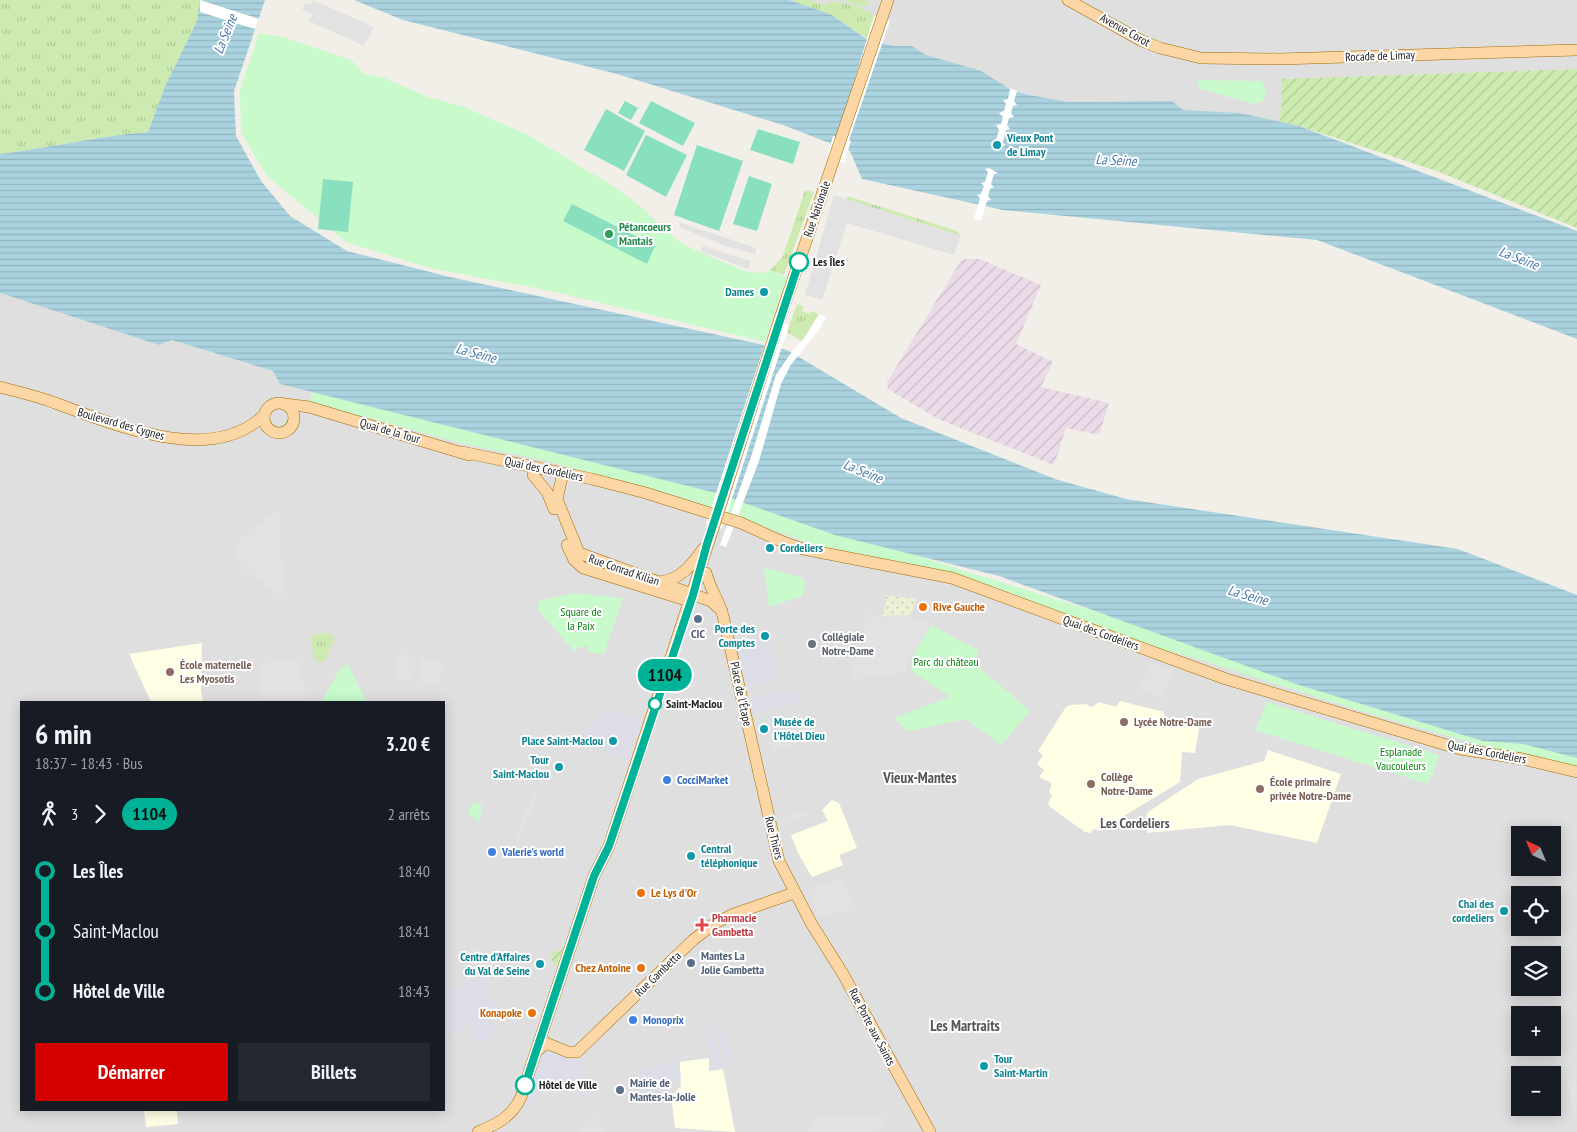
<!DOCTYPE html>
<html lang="fr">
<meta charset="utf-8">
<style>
body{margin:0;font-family:"PT Sans Narrow",sans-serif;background:#242831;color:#f1f3f6;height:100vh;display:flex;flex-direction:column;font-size:19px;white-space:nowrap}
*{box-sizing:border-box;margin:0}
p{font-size:16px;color:#9ea1a6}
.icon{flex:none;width:28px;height:28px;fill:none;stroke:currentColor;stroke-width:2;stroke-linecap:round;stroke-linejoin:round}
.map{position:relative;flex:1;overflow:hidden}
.drawer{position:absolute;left:20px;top:701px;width:425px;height:410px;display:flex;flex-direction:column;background:#171b24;border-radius:0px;box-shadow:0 2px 12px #0003}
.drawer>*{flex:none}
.badge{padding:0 10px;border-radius:16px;font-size:18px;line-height:32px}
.needle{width:32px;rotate:316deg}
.fabs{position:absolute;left:1511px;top:826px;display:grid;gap:10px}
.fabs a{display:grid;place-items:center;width:50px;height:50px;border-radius:0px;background:#171b24;box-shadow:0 2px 12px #0003;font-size:25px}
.map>.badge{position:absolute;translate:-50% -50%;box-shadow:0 0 0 2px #fff}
.legs{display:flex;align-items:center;gap:8px;height:55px;padding:0 15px;font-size:16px}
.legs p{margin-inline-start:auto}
.headline{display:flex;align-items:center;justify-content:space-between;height:85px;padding:0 15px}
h1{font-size:28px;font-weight:600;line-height:38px}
.action{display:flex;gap:10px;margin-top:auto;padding:10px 15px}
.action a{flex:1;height:58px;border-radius:0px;background:#d40000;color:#fff;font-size:20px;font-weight:600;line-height:58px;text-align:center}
.action a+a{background:#242831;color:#f1f3f6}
ul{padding:0 15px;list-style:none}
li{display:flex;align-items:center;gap:18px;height:60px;font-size:19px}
li i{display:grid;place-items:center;width:8px;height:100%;margin:0 6px;background:currentColor}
li i::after{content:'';width:12px;height:12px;margin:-6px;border:4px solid;border-radius:50%;background:#171b24}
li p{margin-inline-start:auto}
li:first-child i{background:linear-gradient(#0000 50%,currentColor 0)}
li:last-child i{background:linear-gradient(currentColor 50%,#0000 0)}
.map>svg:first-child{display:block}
.residential{fill:#e0dfdf;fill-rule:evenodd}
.industrial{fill:url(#industrial-furrows)}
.education{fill:#ffffe5}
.farmland{fill:url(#farmland-dots)}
.grass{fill:url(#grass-tufts)}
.park{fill:#c8facc}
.garden{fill:url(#garden-furrows)}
.pitch{fill:#88e0be}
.parking{fill:#e2e2e2}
.plaza{fill:#dddde8}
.water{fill:url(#water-rules)}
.pier{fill:#fff}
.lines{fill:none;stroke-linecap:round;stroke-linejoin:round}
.major-casing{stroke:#a06b00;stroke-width:12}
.major{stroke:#fcd6a4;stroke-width:11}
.major-bridge-casing{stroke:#a06b00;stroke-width:12;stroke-linecap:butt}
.major-bridge{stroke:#fcd6a4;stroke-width:11}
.line-1-casing{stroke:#fff;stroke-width:11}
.line-1{stroke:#00b397;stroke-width:8}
.culture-dot{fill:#0f9aa8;stroke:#fff;stroke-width:2}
.leisure-dot{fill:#2e9e5b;stroke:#fff;stroke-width:2}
.stop-1-dot{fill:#fff;stroke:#00b397;stroke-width:2.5}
.food-dot{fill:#e8710a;stroke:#fff;stroke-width:2}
.service-dot{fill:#5c6f8a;stroke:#fff;stroke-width:2}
.worship-dot{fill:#6b7280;stroke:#fff;stroke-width:2}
.education-dot{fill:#8d6e63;stroke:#fff;stroke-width:2}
.shop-dot{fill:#3f7fe0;stroke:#fff;stroke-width:2}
.health-dot{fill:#e0444e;stroke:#fff;stroke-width:2}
.labels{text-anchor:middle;stroke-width:4;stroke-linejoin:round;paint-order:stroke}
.street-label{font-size:12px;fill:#222;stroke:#fff}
.culture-label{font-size:12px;font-weight:bold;fill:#0d838f;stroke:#fff;text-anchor:end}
.leisure-label{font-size:12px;font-weight:bold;fill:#27864d;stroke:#fff;text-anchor:start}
.stop-label{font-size:12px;font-weight:bold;fill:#222;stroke:#fff;text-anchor:start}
.food-label{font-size:12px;font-weight:bold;fill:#c56008;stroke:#fff;text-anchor:start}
.park-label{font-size:12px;fill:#0c8416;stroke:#fff}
.service-label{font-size:12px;font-weight:bold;fill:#4e5e75;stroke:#fff;text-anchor:start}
.worship-label{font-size:12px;font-weight:bold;fill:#5b616d;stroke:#fff;text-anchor:start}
.education-label{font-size:12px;font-weight:bold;fill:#785e54;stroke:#fff;text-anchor:start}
.shop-label{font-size:12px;font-weight:bold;fill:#366cbe;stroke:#fff;text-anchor:start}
.health-label{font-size:12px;font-weight:bold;fill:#be3a42;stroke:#fff;text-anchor:start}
.water-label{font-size:14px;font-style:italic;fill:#4a7aab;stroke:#fff}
.neighbourhood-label{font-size:14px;font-weight:bold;fill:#555;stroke:#fff}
.quarter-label{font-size:15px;font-weight:bold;fill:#555;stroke:#fff}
</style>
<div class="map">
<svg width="1577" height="1132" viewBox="0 0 1577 1132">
<defs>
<pattern id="industrial-furrows" width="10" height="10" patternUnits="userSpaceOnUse" patternTransform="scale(1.25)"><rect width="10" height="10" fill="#ebdbe8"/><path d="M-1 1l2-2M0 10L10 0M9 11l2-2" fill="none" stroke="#c9bcc7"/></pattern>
<pattern id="farmland-dots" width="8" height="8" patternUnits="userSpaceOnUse" patternTransform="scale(1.25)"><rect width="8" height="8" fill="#eef0d5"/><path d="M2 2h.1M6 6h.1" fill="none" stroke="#ccceb7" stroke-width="1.8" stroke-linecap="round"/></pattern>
<pattern id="grass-tufts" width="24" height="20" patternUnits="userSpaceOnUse" patternTransform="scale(1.25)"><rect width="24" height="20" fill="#cdebb0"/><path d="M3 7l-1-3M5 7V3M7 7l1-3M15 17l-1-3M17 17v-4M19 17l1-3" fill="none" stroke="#b0c997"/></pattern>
<pattern id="garden-furrows" width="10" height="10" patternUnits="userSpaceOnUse" patternTransform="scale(1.25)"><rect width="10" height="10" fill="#cdebb0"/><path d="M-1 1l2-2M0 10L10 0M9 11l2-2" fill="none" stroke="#b0c997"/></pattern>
<pattern id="water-rules" width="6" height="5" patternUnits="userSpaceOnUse" patternTransform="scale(1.25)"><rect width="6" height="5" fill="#aad3df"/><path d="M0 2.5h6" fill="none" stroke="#92b5bf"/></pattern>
</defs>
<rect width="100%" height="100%" fill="#f2efe9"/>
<path class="residential" d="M 789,0 L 1577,0 L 1577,69 L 1282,79 L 1280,123 L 1240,113 L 1183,110 L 1171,101 L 1069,102 L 1029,95 L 926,55 L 912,46 L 893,46 L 865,38 L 830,14 Z
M 0,293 L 159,345 L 172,340 L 273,371 L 280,384 L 716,493 L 835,535 L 1577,758 L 1577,1132 L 0,1132 ZM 21,702 L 444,702 L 444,1110 L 21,1110 ZM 1520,835 L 1552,835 L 1552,868 L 1520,868 ZM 1520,895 L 1552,895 L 1552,928 L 1520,928 ZM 1520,955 L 1552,955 L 1552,988 L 1520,988 ZM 1520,1015 L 1552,1015 L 1552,1048 L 1520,1048 ZM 1520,1075 L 1552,1075 L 1552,1108 L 1520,1108 Z"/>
<path class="industrial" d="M 965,259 L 980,259 L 1041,285 L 1016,344 L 1053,362 L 1041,387 L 1109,403 L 1099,435 L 1066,428 L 1054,465 L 938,419 L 888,389 L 887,382 L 960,262 Z"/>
<path class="education" d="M 202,643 L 201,691 L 203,702 L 151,702 L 129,654 Z
M 1120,701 L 1164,712 L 1164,717 L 1199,728 L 1195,753 L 1182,752 L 1180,782 L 1099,831 L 1094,829 L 1090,833 L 1085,832 L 1050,807 L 1048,803 L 1052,796 L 1049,792 L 1052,783 L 1039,777 L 1044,770 L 1037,764 L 1043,755 L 1038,751 L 1066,707 L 1070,705 L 1086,704 L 1092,707 L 1099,702 L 1116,707 Z
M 1268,750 L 1341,774 L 1317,843 L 1230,825 L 1147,833 L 1146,817 L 1148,812 L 1198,779 L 1264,761 Z
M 832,800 L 839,803 L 857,848 L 839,855 L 843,865 L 812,877 L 798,853 L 791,835 L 828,821 L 822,810 Z
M 709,1058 L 709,1071 L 723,1069 L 735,1132 L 675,1128 L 671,1094 L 677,1093 L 677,1089 L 681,1087 L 679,1062 Z
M 144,1110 L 177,1110 L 178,1124 L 146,1127 Z"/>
<path class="farmland" d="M 885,595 L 916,599 L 911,615 L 881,616 L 887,600 Z"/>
<path class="grass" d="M 0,0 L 200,0 L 197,21 L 166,84 L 148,132 C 98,136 50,148 0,154 Z
M 795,0 L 808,0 L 828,6 L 828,2 C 838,0 869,8 874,16 L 868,39 L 830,14 L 794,2 Z
M 844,0 L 866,0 L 868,5 L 862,7 Z
M 805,190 L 814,192 L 784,275 L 770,270 L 783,256 Z
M 847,196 L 957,231 L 961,236 L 846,199 Z
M 797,304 L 804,307 L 802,311 L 810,314 L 812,311 L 819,314 L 802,341 L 787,332 Z
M 329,633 L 334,636 L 334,641 L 325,661 L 318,663 L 314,657 L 310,639 L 315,634 Z"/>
<path class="park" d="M 259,33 L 283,37 L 351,60 L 364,74 L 385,78 L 425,96 L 464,107 L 528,135 L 618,189 L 640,206 L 668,233 L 688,247 L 747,272 L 763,273 L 770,270 L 787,277 L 765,342 L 551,291 L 430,268 L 346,242 L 266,175 L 241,132 L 240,90 Z
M 1197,80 L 1262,81 L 1267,94 L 1263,101 L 1254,104 L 1200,89 Z
M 313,389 L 696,483 L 866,540 L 1183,639 L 1577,756 L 1577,769 C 1445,739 1317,698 1189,656 L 1163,650 L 994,587 L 924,567 L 811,544 L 731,514 L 659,491 L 546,461 L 464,444 L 310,402 Z
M 764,568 L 801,577 L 806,583 L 802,596 L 769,607 Z
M 573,593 L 623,598 L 604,654 L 586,652 L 590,648 L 586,645 L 583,648 L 580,646 L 574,651 L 537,609 L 539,601 Z
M 931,625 L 979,651 L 974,663 L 1030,711 L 1001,745 L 966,719 L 908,731 L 894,718 L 950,697 L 911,671 L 915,652 Z
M 347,663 L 367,702 L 322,701 L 337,674 Z
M 1267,702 L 1439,755 L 1428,784 L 1255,730 Z
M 474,802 L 482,805 L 479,821 L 468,814 Z"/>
<path class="garden" d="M 1577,69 L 1577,228 L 1434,170 L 1299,126 L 1280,123 L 1282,79 Z
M 563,948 L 558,965 L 554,966 L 550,954 Z"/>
<path class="pitch" d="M 625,101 L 638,108 L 631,120 L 618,113 Z
M 651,101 L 695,123 L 683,146 L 639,123 Z
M 606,109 L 645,131 L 624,171 L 584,150 Z
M 758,129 L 800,142 L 793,164 L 750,150 Z
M 646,135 L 687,155 L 666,197 L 626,175 Z
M 697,145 L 743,161 L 719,231 L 674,215 Z
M 749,176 L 772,184 L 757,231 L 733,224 Z
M 323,179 L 353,182 L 348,232 L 318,229 Z
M 572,204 L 655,246 L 647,264 L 563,221 Z"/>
<path class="parking" d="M 313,0 L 374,27 L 364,46 L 309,21 L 312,14 L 302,9 L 305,3 L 310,5 Z
M 834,195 L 961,236 L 954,255 L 847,223 L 822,300 L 805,295 Z
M 679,222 L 756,248 L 755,254 L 725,246 L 680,227 Z
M 703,246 L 751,261 L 748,269 L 700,251 Z
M 276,511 L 280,511 L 279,547 L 287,590 L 283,596 L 276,594 L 243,568 L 236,556 L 234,547 L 242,537 Z
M 866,613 L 881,617 L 911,616 L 930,623 L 910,659 L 906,672 L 852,680 L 852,665 L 862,648 Z
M 398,654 L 415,656 L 414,681 L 396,681 Z
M 420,657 L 443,662 L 438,685 L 420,684 Z
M 298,659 L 306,695 L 303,702 L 262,702 L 257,664 Z
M 1151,662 L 1173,671 L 1164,699 L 1139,689 Z
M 809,727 L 813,738 L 775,751 L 770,734 Z
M 534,791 L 538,796 L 519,839 L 516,835 Z
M 802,811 L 807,815 L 780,826 L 778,820 Z
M 842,877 L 856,909 L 820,916 L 807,891 Z
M 1536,1066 L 1552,1066 L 1560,1125 L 1524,1123 L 1527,1108 L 1552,1108 L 1552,1075 L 1534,1075 Z
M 1575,1074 L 1577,1087 L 1575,1130 L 1567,1075 Z
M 595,1115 L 602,1132 L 577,1132 Z
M 821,1116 L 883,1117 L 887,1126 L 872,1132 L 806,1132 Z"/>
<path class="plaza" d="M 770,636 L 772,654 L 769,656 L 772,658 L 773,665 L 771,666 L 774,667 L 775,681 L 743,686 L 737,647 L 751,645 L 750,641 Z
M 773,691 L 774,695 L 795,691 L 799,704 L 749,714 L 746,700 L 766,696 L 765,693 Z
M 609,709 L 641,721 L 629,760 L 598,749 L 584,733 Z
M 482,976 L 497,1013 L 490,1017 L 499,1030 L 482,1044 L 467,1025 L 447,1038 L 444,1036 L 444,991 Z
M 709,1023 L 724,1034 L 733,1060 L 729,1059 Z
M 709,1033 L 723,1061 L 724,1069 L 713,1070 L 707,1034 Z
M 550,1050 L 575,1061 L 579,1066 L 591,1099 L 571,1093 L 553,1083 L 534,1106 L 524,1100 L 537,1059 L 545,1051 Z
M 679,1057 L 681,1078 L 667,1082 L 667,1088 L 646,1096 L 637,1072 Z"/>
<path class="water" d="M 200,0 L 265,0 L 234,91 L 236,136 L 261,181 L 290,216 L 347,251 L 450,277 L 787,350 L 901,418 L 1055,479 L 1126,499 L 1458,549 L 1577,595 L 1577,758 L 1523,744 L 1483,741 L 1299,685 L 999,576 L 835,535 L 716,493 L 280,384 L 273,371 L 172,340 L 159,345 L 0,293 L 0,154 C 50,148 98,136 148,132 L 166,84 L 197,21 Z
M 354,0 L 789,0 L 830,14 L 865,38 L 893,46 L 912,46 L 926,55 L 981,71 L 1010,89 L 1029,95 L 1069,102 L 1172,101 L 1183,110 L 1240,113 L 1299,126 L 1577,231 L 1577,339 L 1317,240 L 1003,210 L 862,179 L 850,151 L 783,125 L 617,74 L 403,20 Z"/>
<path class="pier" d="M 200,0 L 259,19 L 255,29 L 200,12 Z
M 874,16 L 890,21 L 849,140 L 851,141 L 844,163 L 827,158 L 833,136 L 837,137 Z
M 1010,89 L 1017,91 L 1014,101 L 1017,105 L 1013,106 L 1011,113 L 1014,117 L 1009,118 L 1007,125 L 1010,129 L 1006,130 L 1003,142 L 1005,146 L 1001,147 L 995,145 L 992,142 L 996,140 L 999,130 L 996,125 L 1001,124 L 1003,117 L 999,113 L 1004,111 L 1006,104 L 1003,100 L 1008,99 Z
M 989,168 L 998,173 L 994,174 L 991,184 L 994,187 L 990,189 L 988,196 L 991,200 L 987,201 L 981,221 L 974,219 L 980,198 L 977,195 L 981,194 L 984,186 L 981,183 L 985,182 L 988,172 L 985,169 Z
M 819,314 L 826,317 L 820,328 L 790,366 L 781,384 L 759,461 L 726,547 L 720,545 L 751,457 L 776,375 L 791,353 L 806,336 Z
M 773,319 L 789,325 L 722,529 L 706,524 Z"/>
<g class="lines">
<g class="major-casing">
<path id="major" d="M 1068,0 L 1142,41 L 1160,48 L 1201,58 L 1280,59 L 1577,50
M 779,321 L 888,0
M 0,387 C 18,392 37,396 55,403 C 113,424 211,467 264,415
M264 418a15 15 0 1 1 30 0a15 15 0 1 1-30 0Z
M 285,404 L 309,407 L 469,455
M 462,452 L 592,479 L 646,493 L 741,523 L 783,542 L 803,549 L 952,578 L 1226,679 L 1460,749 L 1523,759 L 1577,772
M 563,473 L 557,499 L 579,553 L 711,601 L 722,611
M 533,475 L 547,492 L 554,509
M 567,545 L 574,560 L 583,568 L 686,600
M 706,573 C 710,589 719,600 723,616 L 779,861 L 811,923 L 843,974 L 930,1132
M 660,582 C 681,579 691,566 703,549
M 536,1052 L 546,1043 L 568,1052 L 577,1052 L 693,940 L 715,923 L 734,914 L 794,893
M 478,1132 C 497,1124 512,1117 521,1097 L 594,876 L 609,846 L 714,526"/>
</g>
<use href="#major" class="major"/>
<g class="major-bridge-casing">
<path id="major-bridge" d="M 714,526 L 779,321"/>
</g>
<use href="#major-bridge" class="major-bridge"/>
</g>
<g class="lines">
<g class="line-1-casing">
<path id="line-1" d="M 525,1085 L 594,876 L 609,846 L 693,595 L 707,544 L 799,262"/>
</g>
<use href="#line-1" class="line-1"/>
</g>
<g class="culture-dot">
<circle cx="997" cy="145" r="5"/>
<circle cx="764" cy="292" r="5"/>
<circle cx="770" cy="548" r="5"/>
<circle cx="765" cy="636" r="5"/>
<circle cx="764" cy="729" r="5"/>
<circle cx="613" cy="741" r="5"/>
<circle cx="559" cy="767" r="5"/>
<circle cx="691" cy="856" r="5"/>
<circle cx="1504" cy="911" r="5"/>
<circle cx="540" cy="964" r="5"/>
<circle cx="984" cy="1066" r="5"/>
</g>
<circle class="leisure-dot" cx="609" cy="234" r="5"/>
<g class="stop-1-dot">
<circle cx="799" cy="262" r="9"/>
<circle cx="655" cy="704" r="6"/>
<circle cx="525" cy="1085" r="9"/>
</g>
<g class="food-dot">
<circle cx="923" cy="607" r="5"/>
<circle cx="641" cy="893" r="5"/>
<circle cx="641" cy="968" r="5"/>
<circle cx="532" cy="1013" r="5"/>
</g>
<g class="service-dot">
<circle cx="698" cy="619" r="5"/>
<circle cx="691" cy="963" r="5"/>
<circle cx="620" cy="1090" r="5"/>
</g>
<circle class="worship-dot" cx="812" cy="644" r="5"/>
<g class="education-dot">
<circle cx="170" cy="672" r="5"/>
<circle cx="1124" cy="722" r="5"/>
<circle cx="1091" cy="784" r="5"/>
<circle cx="1260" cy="789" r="5"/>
</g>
<g class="shop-dot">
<circle cx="667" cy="780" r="5"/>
<circle cx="492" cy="852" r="5"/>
<circle cx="633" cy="1020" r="5"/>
</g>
<path class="health-dot" d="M699.5 917.5h5v5h5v5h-5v5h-5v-5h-5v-5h5z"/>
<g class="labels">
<g class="street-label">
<text transform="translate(1125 30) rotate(29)" y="4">Avenue Corot</text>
<text transform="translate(1380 56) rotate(-2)" y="4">Rocade de Limay</text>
<text transform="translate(817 209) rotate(-71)" y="4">Rue Nationale</text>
<text transform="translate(121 424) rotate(16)" y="4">Boulevard des Cygnes</text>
<text transform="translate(390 431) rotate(16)" y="4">Quai de la Tour</text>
<text transform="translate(544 469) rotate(12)" y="4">Quai des Cordeliers</text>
<text transform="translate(624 570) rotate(19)" y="4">Rue Conrad Kilian</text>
<text transform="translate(1101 633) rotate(20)" y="4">Quai des Cordeliers</text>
<text transform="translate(741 694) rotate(78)" y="4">Place de l'Étape</text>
<text transform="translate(1487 752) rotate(11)" y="4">Quai des Cordeliers</text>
<text transform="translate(774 838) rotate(76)" y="4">Rue Thiers</text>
<text transform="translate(658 974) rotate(-44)" y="4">Rue Gambetta</text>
<text transform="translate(872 1027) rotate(62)" y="4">Rue Porte aux Saints</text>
</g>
<g class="culture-label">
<text x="1007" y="142" text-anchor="start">Vieux Pont<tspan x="1007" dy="14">de Limay</tspan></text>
<text x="754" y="296">Dames</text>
<text x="780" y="552" text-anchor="start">Cordeliers</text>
<text x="755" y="633">Porte des<tspan x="755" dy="14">Comptes</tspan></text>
<text x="774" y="726" text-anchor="start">Musée de<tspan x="774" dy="14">l'Hôtel Dieu</tspan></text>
<text x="603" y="745">Place Saint-Maclou</text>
<text x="549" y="764">Tour<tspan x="549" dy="14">Saint-Maclou</tspan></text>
<text x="701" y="853" text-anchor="start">Central<tspan x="701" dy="14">téléphonique</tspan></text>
<text x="1494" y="908">Chai des<tspan x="1494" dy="14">cordeliers</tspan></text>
<text x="530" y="961">Centre d'Affaires<tspan x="530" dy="14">du Val de Seine</tspan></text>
<text x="994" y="1063" text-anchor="start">Tour<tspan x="994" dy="14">Saint-Martin</tspan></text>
</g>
<g class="leisure-label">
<text x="619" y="231">Pétancoeurs<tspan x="619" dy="14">Mantais</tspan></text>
</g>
<g class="stop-label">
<text x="813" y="266">Les Îles</text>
<text x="666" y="708">Saint-Maclou</text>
<text x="539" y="1089">Hôtel de Ville</text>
</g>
<g class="food-label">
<text x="933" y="611">Rive Gauche</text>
<text x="651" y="897">Le Lys d'Or</text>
<text x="631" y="972" text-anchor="end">Chez Antoine</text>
<text x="522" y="1017" text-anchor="end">Konapoke</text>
</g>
<g class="park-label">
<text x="581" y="616">Square de<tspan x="581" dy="14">la Paix</tspan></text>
<text x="946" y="666">Parc du château</text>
<text x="1401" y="756">Esplanade<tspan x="1401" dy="14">Vaucouleurs</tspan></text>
</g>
<g class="service-label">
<text x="698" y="638" text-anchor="middle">CIC</text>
<text x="701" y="960">Mantes La<tspan x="701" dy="14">Jolie Gambetta</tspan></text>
<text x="630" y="1087">Mairie de<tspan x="630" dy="14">Mantes-la-Jolie</tspan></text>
</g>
<g class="worship-label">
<text x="822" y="641">Collégiale<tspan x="822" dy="14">Notre-Dame</tspan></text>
</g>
<g class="education-label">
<text x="180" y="669">École maternelle<tspan x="180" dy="14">Les Myosotis</tspan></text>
<text x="1134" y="726">Lycée Notre-Dame</text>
<text x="1101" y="781">Collège<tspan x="1101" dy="14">Notre-Dame</tspan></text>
<text x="1270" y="786">École primaire<tspan x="1270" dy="14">privée Notre-Dame</tspan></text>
</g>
<g class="shop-label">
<text x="677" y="784">CocciMarket</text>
<text x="502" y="856">Valerie's world</text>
<text x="643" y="1024">Monoprix</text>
</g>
<g class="health-label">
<text x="712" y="922">Pharmacie<tspan x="712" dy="14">Gambetta</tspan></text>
</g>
<g class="water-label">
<text transform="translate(225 34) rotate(-68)" y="5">La Seine</text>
<text transform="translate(1116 160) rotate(3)" y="5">La Seine</text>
<text transform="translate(1519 258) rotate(21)" y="5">La Seine</text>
<text transform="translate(476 353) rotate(15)" y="5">La Seine</text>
<text transform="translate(863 471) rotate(22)" y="5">La Seine</text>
<text transform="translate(1248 595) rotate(16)" y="5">La Seine</text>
</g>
<g class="neighbourhood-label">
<text x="1135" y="828">Les Cordeliers</text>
</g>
<g class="quarter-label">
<text x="920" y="783">Vieux-Mantes</text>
<text x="965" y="1031">Les Martraits</text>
</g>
</g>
</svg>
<div class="fabs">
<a><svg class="needle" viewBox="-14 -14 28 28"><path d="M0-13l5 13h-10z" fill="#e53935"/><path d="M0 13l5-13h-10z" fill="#9ea1a6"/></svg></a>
<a><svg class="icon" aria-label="locate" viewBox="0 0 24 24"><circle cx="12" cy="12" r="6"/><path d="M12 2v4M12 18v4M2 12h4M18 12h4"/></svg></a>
<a><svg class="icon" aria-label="layers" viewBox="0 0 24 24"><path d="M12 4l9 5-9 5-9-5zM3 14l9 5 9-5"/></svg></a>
<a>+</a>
<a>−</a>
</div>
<b class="badge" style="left:665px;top:675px;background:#00b397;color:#111">1104</b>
<section class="drawer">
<div class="headline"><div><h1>6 min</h1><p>18:37 – 18:43 · Bus</p></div><b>3.20 €</b></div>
<div class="legs"><svg class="icon" aria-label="walk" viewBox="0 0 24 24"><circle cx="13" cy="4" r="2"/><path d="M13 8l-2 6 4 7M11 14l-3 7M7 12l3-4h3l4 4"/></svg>3<svg class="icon" aria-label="forward" viewBox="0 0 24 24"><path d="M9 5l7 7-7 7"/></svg><b class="badge" style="background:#00b397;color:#111">1104</b><p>2 arrêts</p></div>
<ul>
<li><i style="color:#00b397"></i><b>Les Îles</b><p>18:40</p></li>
<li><i style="color:#00b397"></i><span>Saint-Maclou</span><p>18:41</p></li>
<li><i style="color:#00b397"></i><b>Hôtel de Ville</b><p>18:43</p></li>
</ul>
<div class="action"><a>Démarrer</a><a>Billets</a></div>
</section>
</div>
